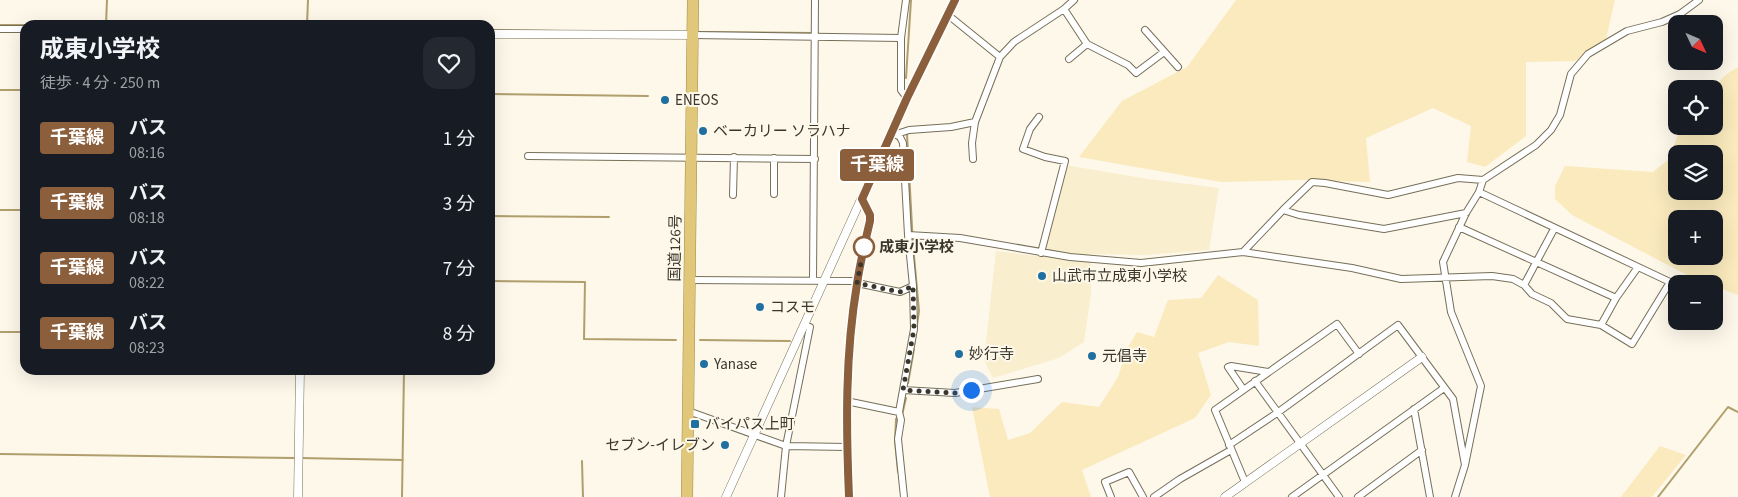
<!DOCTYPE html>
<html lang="ja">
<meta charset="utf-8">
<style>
body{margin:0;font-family:"Source Sans 3","Noto Sans JP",sans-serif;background:#242831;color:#f1f3f6;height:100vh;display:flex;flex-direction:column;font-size:19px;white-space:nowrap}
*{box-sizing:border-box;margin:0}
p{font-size:16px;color:#9ea1a6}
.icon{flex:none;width:28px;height:28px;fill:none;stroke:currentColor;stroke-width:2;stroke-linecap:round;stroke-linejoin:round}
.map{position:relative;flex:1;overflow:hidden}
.side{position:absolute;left:20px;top:20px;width:475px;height:355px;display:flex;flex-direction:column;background:#171b24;border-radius:15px;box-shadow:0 5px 20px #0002}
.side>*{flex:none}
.badge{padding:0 10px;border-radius:4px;font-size:18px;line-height:32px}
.needle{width:32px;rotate:134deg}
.buttons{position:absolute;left:1668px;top:15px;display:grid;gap:10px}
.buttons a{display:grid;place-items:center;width:55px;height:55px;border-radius:10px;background:#171b24;box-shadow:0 5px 20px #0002;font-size:25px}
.you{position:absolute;width:25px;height:25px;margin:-12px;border:4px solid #fff;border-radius:50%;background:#1a73e8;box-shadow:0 0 0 8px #1a73e833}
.map>.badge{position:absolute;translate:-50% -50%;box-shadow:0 0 0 2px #fff}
.round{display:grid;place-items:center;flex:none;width:52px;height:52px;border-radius:15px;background:#242831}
.headline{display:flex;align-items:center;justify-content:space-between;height:85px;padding:0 20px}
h1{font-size:24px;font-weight:700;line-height:38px}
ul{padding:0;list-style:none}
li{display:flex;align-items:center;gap:15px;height:65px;padding:0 20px}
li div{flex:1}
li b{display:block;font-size:19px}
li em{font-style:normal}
li .badge{min-width:55px;font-weight:700;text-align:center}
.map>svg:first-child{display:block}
.built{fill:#f9eece}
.green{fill:#faeabd;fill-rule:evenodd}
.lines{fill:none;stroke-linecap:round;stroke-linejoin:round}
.stream{stroke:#b09f6d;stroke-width:2}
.minor-casing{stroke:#766f59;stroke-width:8}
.tertiary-casing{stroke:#766f59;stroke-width:9}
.trunk-casing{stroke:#a08b49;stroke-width:12}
.minor{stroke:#fff;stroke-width:6}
.tertiary{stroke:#fff;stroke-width:8}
.trunk{stroke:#e0c77a;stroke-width:11}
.line-casing{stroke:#fff;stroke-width:11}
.line{stroke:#8b5e3c;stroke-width:8}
.walk{stroke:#39362c;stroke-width:5;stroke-dasharray:0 9}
.poi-dot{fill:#1f6fa1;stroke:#fdf8ea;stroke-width:2}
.stop-dot{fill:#fff;stroke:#8b5e3c;stroke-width:2.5}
.labels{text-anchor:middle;stroke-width:4;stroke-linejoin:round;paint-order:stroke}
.poi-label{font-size:15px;fill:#39362c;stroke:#fdf8ea;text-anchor:start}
.stop-label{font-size:15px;font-weight:bold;fill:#39362c;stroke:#fdf8ea;text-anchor:start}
.street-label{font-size:15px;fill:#39362c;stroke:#fdf8ea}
</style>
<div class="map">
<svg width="1738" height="497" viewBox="0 0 1738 497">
<rect width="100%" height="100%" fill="#fdf8ea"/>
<path class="built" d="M 1065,165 L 1148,179 L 1219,188 L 1209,250 L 1145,255 L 1091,254 L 1091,294 L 1084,342 L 1059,358 L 993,378 L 984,360 L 996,251 L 1044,257 Z"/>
<path class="green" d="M 1236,0 L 1615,0 L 1606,39 L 1575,61 L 1526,62 L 1526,136 L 1485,167 L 1467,162 L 1471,126 L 1433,108 L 1366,138 L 1370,182 L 1299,180 L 1221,182 L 1079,157 L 1122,101 L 1187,67 Z
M 1738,67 L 1738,295 L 1714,286 L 1714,284 L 1709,284 L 1689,276 L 1572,215 L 1555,199 L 1555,186 L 1565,166 L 1653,172 L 1668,160 L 1682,126 L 1714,126 L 1714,89 L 1711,89 L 1727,74 ZM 1676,154 L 1714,154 L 1714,191 L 1676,191 ZM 1676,219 L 1714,219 L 1714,256 L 1676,256 Z
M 1218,275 L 1258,300 L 1259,346 L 1229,342 L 1198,353 L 1211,395 L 1195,418 L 1082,470 L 1091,497 L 990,497 L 972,407 L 999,409 L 1008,440 L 1030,433 L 1062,402 L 1099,407 L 1118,377 L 1127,349 L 1137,332 L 1154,337 L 1168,300 L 1201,298 Z
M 1660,446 L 1686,455 L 1652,497 L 1621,497 Z"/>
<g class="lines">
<path class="stream" d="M 0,25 L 25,25
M 106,25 L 107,0
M 307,25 L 308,0
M 490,30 L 560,31
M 697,32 L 813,33
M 906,78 L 911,0
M 0,90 L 25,90
M 490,94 L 648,96
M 907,134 L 913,245 L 919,311 L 914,346
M 0,210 L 25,210
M 490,216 L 609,217
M 490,281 L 585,282 L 584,339 L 676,340
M 0,332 L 25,332
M 700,340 L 790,341
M 908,383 L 914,349
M 902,415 L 906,398
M 898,418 L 896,419 L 895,441 L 898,472
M 0,454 L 295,458
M 300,458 L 403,460
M 582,461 L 583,497
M 402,497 L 404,370
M 1658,497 L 1728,407 L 1738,412"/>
<g class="minor-casing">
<path id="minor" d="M 906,0 L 901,38 L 901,90 L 907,98
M 1064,9 L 1087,44 L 1069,59
M 948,15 L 1000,57
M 0,29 L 25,29
M 1145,30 L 1178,67
M 692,35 L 901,38
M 1087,44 L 1128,65 L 1136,73 L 1164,52
M 1039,117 L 1030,129 L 1023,149 L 1045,157 L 1065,161 L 1041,253
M 892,132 L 900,137 L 903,143 L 908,235 L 913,286 L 914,329 L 899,412 L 901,420 L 898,439 L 904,497
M 897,134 L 909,130 L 951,127 L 975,122
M 528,156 L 815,159
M 973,159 L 972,143 L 975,122 L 1000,57 L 1014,42 L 1064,9 L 1074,0
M 774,194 L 774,158
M 733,195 L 734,157
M 1283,210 L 1299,215 L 1384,229 L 1466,213
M 1459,227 L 1616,298
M 908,235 L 960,238 L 1070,257 L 1141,263 L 1243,252 L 1352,268 L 1401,279 L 1492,276 L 1513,279 L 1524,285 L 1532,294 L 1551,303 L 1567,319 L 1601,325 L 1632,344 L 1670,282 L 1479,192
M 1243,252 L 1283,210 L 1312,182 L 1325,183 L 1388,195 L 1458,178 L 1483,180 L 1536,145 L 1551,130 L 1560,115 L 1571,74 L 1588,54 L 1627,31 L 1662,22 L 1680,14 L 1699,0
M 690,280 L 857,281
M 813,280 L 815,0
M 857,283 L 900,292 L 913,286
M 1524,285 L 1554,229
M 1601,325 L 1616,298 L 1638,267
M 1255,381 L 1339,497
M 1243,389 L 1228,367 L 1231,366 L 1268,372
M 903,390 L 955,393 L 1038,379
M 846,401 L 899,412
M 1414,409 L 1430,497
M 688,411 L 786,446 L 847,447
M 1229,445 L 1277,413 L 1398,325 L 1453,399 L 1465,465
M 1245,482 L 1215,410 L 1337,324 L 1359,354
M 781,497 L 786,446 L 810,327 L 804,325
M 1111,497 L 1105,482 L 1129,472 L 1143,497
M 1154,497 L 1180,479 L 1231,450
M 1292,497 L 1444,388
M 1358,497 L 1422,450
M 1455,497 L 1465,465 L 1481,386 L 1451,312 L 1443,262 L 1466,213 L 1479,192 L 1483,180"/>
</g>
<g class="tertiary-casing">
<path id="tertiary" d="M 490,34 L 692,35
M 298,497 L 300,370
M 726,497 L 907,98 L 955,0
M 849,497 C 846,426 845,355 857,284 C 860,263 865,242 870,221 L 870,215 L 862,199
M 1225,497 L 1422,357"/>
</g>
<g class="trunk-casing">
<path id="trunk" d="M 687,497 L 693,0"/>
</g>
<use href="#minor" class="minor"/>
<use href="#tertiary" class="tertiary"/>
<use href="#trunk" class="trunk"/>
</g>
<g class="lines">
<g class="line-casing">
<path id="line" d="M 849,497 C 846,426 845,355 857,284 C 860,263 865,242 870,221 L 870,215 L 862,199 L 907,98 L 955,0"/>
</g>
<use href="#line" class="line"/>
<path class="walk" d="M 864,247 L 857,283 L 900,292 L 913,286 L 914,329 L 903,390 L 955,393 L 971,390"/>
</g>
<g class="poi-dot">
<circle cx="665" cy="100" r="5"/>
<circle cx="703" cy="131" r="5"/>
<circle cx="1042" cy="276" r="5"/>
<circle cx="760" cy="307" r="5"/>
<circle cx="959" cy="354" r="5"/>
<circle cx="1092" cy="356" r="5"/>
<circle cx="704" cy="364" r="5"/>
<rect x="690" y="419" width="10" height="10" rx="2.5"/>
<circle cx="725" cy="445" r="5"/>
</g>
<circle class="stop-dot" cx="864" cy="247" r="10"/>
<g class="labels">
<g class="poi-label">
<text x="675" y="105">ENEOS</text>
<text x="713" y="136">ベーカリー ソラハナ</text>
<text x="1052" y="281">山武市立成東小学校</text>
<text x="770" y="312">コスモ</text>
<text x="969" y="359">妙行寺</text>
<text x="1102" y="361">元倡寺</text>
<text x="714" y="369">Yanase</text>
<text x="705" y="429">バイパス上町</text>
<text x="715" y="450" text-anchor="end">セブン-イレブン</text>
</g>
<g class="stop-label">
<text x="879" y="252">成東小学校</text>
</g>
<g class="street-label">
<text transform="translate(675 248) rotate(-89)" y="5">国道126号</text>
</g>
</g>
</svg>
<div class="buttons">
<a><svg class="needle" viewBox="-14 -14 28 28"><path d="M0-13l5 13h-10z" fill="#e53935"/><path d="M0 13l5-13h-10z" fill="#9ea1a6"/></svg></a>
<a><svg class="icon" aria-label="locate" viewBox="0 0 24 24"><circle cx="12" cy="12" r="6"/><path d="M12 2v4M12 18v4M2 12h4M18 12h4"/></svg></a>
<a><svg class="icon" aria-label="layers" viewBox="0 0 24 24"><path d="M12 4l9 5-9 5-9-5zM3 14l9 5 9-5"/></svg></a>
<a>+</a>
<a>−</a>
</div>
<div class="you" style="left:971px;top:390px"></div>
<b class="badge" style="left:877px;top:165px;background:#8b5e3c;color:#fff">千葉線</b>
<section class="side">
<div class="headline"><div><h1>成東小学校</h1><p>徒歩 · 4 分 · 250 m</p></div><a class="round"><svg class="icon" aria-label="heart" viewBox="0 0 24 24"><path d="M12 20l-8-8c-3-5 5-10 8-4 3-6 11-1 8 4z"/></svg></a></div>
<ul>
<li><span class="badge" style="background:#8b5e3c;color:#fff">千葉線</span><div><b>バス</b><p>08:16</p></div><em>1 分</em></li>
<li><span class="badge" style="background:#8b5e3c;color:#fff">千葉線</span><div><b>バス</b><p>08:18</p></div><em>3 分</em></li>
<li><span class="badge" style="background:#8b5e3c;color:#fff">千葉線</span><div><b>バス</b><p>08:22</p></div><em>7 分</em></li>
<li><span class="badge" style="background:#8b5e3c;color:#fff">千葉線</span><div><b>バス</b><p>08:23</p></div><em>8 分</em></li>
</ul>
</section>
</div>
